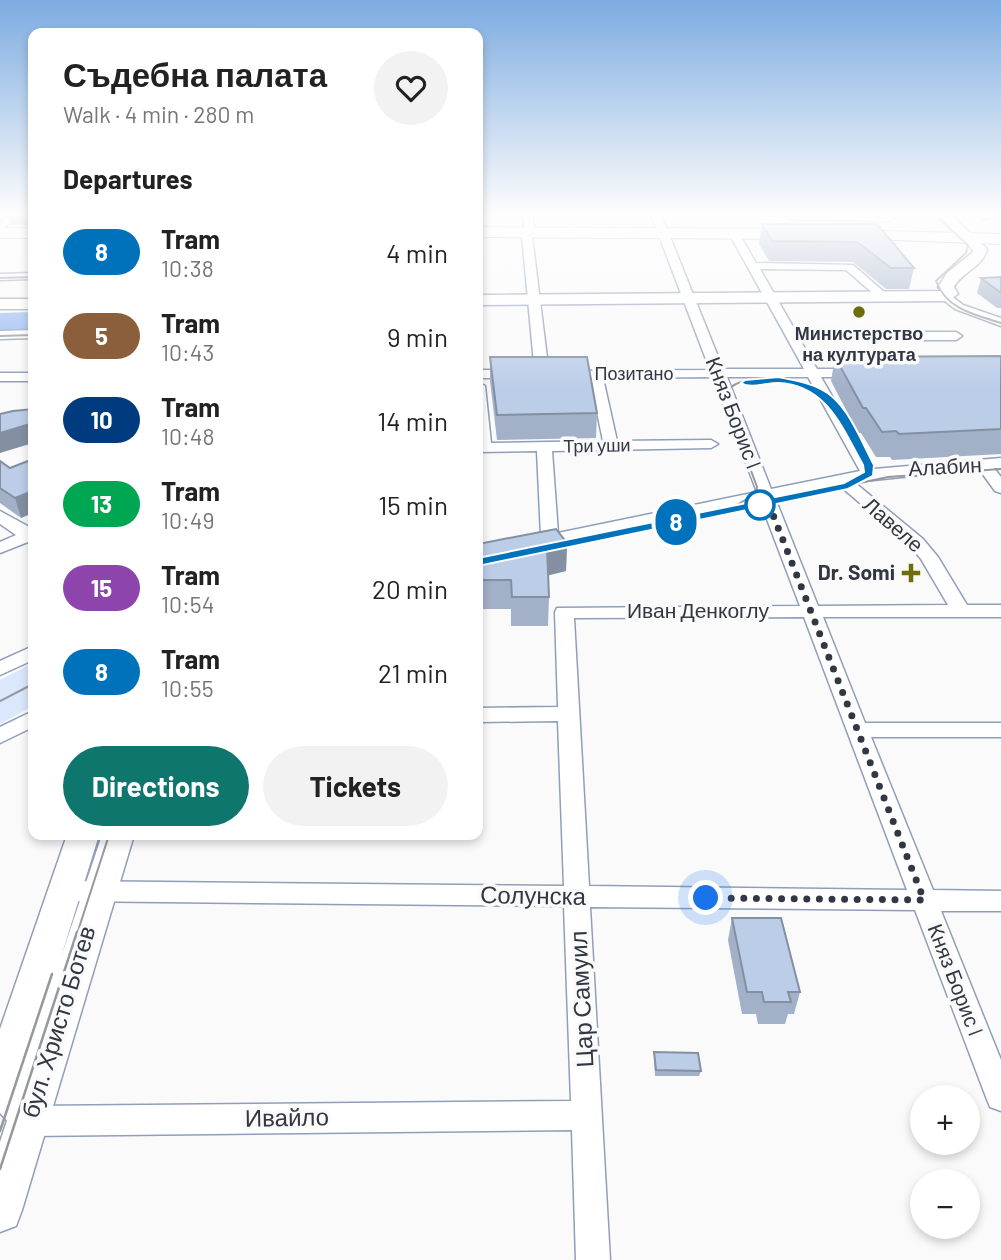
<!DOCTYPE html>
<meta charset="utf-8">
<style>
body{margin:0;font-family:Barlow,sans-serif;background:#f2f2f2;color:#222;height:100vh;display:flex;flex-direction:column;font-size:26px;white-space:nowrap}
*{box-sizing:border-box;margin:0}
p{font-size:23px;color:#767676}
.icon{flex:none;width:38px;height:38px;fill:none;stroke:currentColor;stroke-width:2;stroke-linecap:round;stroke-linejoin:round}
.map{position:relative;flex:1;overflow:hidden}
.side{position:absolute;left:28px;top:28px;width:455px;height:812px;display:flex;flex-direction:column;background:#fff;border-radius:14px;box-shadow:0 4px 10px #0003}
.side>*{flex:none}
.badge{padding:0 14px;border-radius:23px;font-size:24px;line-height:46px}
.tools{position:absolute;left:910px;top:1085px;display:grid;gap:14px}
.tools a{display:grid;place-items:center;width:70px;height:70px;border-radius:50%;background:#fff;box-shadow:0 4px 10px #0003;font-size:35px}
.you{position:absolute;width:35px;height:35px;margin:-18px;border:5px solid #fff;border-radius:50%;background:#1a73e8;box-shadow:0 0 0 10px #1a73e833}
.map>.badge{position:absolute;translate:-50% -50%;box-shadow:0 0 0 4px #fff}
h2{padding:0 35px;font-size:26px;line-height:63px}
.round{display:grid;place-items:center;flex:none;width:74px;height:74px;border-radius:37px;background:#f2f2f2}
.head{display:flex;align-items:center;justify-content:space-between;height:119px;padding:0 35px}
h1{font-size:33px;font-weight:700;line-height:52px}
.button{display:flex;gap:14px;margin-top:auto;padding:14px 35px}
.button a{flex:1;height:80px;border-radius:42px;background:#0f766e;color:#fff;font-size:28px;font-weight:700;line-height:80px;text-align:center}
.button a+a{background:#f2f2f2;color:#222}
ul{padding:0;list-style:none}
li{display:flex;align-items:center;gap:21px;height:84px;padding:0 35px}
li div{flex:1}
li b{display:block;font-size:26px}
li em{font-style:normal}
li .badge{min-width:77px;font-weight:700;text-align:center}
.map>svg:first-child{display:block}
.green{fill:#dbe7fc}
.forest{fill:#93b7f1}
.lines{fill:none;stroke-linecap:round;stroke-linejoin:round}
.street-casing{stroke:#8f9fb9;stroke-width:3}
.secondary-casing{stroke:#8f9fb9;stroke-width:3}
.primary-casing{stroke:#8f9fb9;stroke-width:2}
.street{fill:#fff;fill-rule:evenodd}
.secondary{fill:#fff;fill-rule:evenodd}
.primary{fill:#fff;fill-rule:evenodd}
.tram-far1{stroke:#95989d;stroke-width:2}
.tram{stroke:#95989d;stroke-width:2.5}
.wall{fill:#a2b0c8}
.shaded-wall{fill:#8490a2}
.building{fill:#bccde8;stroke:#8490a2;stroke-width:2}
.line{fill:#0072bc;stroke:#fff;stroke-width:2}
.walk{stroke:#323843;stroke-width:7;stroke-dasharray:0 12.6}
.poi-dot{fill:#6d6d0e;stroke:#fafafa;stroke-width:2.5}
.stop-dot{fill:#fff;stroke:#0072bc;stroke-width:3.5}
.labels{text-anchor:middle;stroke-width:7;stroke-linejoin:round;paint-order:stroke}
.far-poi-label{font-size:18px;font-weight:bold;fill:#323843;stroke:#fafafa}
.far-street-label{font-size:18px;fill:#323843;stroke:#fafafa}
.street-label{font-size:21px;fill:#323843;stroke:#fafafa}
.poi-label{font-size:21px;font-weight:bold;fill:#323843;stroke:#fafafa;text-anchor:end}
.near-street-label{font-size:24px;fill:#323843;stroke:#fafafa}
</style>
<div class="map">
<svg width="1001" height="1260" viewBox="0 0 1001 1260">
<rect width="100%" height="100%" fill="#fafafa"/>
<path class="green" d="M 27,666 L 33,670 L 33,706 L 0,724 L 0,680 Z"/>
<path class="forest" d="M 33,312 L 33,330 L 0,330 L 0,313 Z"/>
<g class="lines">
<g class="street-casing">
<path id="street" d="M 13,212 L 23,212 L 0,231 L 0,223 Z
M 522,212 L 532,212 L 535,233 L 532,236 L 549,374 L 542,378 L 535,374 L 522,236 L 525,233 Z
M 650,212 L 660,212 L 723,369 L 804,369 L 731,237 L 736,234 L 741,237 L 756,263 L 853,265 L 891,298 L 881,300 L 846,270 L 760,269 L 796,332 L 956,332 L 962,336 L 956,340 L 800,340 L 817,369 L 856,369 L 863,373 L 856,377 L 821,377 L 874,469 L 1001,458 L 1001,468 L 994,468 L 1001,477 L 1001,493 L 995,491 L 979,469 L 854,482 L 923,539 L 938,557 L 967,605 L 1001,605 L 1001,617 L 823,617 L 865,723 L 1001,723 L 1001,737 L 871,737 L 933,890 L 1001,891 L 1001,911 L 941,911 L 1001,1060 L 1001,1111 L 990,1107 L 986,1097 L 915,910 L 590,907 L 610,1260 L 576,1260 L 572,1130 L 28,1136 L 17,1131 L 0,1113 L 0,1078 L 11,1082 L 35,1106 L 571,1101 L 564,906 L 66,901 L 57,898 L 53,891 L 57,884 L 66,881 L 564,886 L 558,721 L 478,722 L 478,708 L 558,707 L 555,612 L 557,608 L 800,606 L 760,501 L 537,547 L 528,542 L 531,538 L 541,536 L 537,451 L 478,452 L 478,382 L 485,386 L 491,443 L 603,441 L 590,378 L 560,377 L 560,371 L 710,370 ZM 713,377 L 757,492 L 558,533 L 552,451 L 711,448 L 718,444 L 711,440 L 617,441 L 603,378 ZM 727,377 L 808,377 L 860,471 L 771,489 ZM 839,485 L 911,547 L 921,559 L 948,605 L 818,606 L 775,498 ZM 804,617 L 907,890 L 589,886 L 574,618 Z
M 976,212 L 986,212 L 991,217 L 983,219 Z
M 790,214 L 889,215 L 894,218 L 889,221 L 787,219 L 785,217 Z
M 33,273 L 33,279 L 0,280 L 0,274 Z
M 941,294 L 949,294 L 963,305 L 1001,318 L 1001,326 L 955,309 L 941,298 Z
M 33,330 L 33,338 L 0,339 L 0,331 Z
M 478,370 L 513,370 L 520,374 L 513,378 L 478,378 Z
M 0,373 L 33,373 L 33,381 L 0,381 Z
M 0,511 L 33,529 L 33,540 L 0,553 L 0,542 L 16,535 L 0,524 Z
M 33,646 L 33,660 L 0,675 L 0,661 Z
M 33,711 L 33,727 L 0,743 L 0,727 Z"/>
</g>
<g class="secondary-casing">
<path id="secondary" d="M 935,212 L 948,212 L 987,249 C 984,266 962,272 954,287 L 958,294 L 947,301 L 478,305 L 478,295 L 941,291 L 938,287 L 947,273 L 972,253 L 973,250 Z
M 0,299 L 33,299 L 33,309 L 0,309 Z
M 67,835 L 99,835 L 61,957 L 102,835 L 134,835 L 22,1210 L 16,1226 L 0,1232 L 0,1142 L 13,1102 L 0,1107 L 0,1029 Z"/>
</g>
<g class="primary-casing">
<path id="primary" d="M 478,227 L 801,229 L 809,234 L 801,239 L 478,237 Z
M 0,228 L 33,228 L 33,238 L 0,238 Z
M 847,230 L 1001,234 L 1001,244 L 842,238 L 839,235 Z"/>
</g>
<use href="#street" class="street"/>
<use href="#secondary" class="secondary"/>
<use href="#primary" class="primary"/>
<path class="tram-far1" d="M 931,212 L 968,245 L 966,253 L 936,281 C 946,309 975,315 1001,323
M 0,278 L 33,277
M 0,336 L 33,335
M 737,505 L 755,494 L 757,487 L 726,402 C 726,401 728,392 728,391 C 740,369 810,383 826,396 C 847,413 861,446 870,471 L 856,482
M 547,549 L 888,477 L 1001,469
M 0,701 L 33,684
M 77,934 L 109,835"/>
<path class="tram" d="M 0,1131 L 52,974
M 0,1169 L 77,932"/>
</g>
<path class="wall" d="M 7,212 L 33,212 L 33,225 L 11,225 Z
M 987,212 L 1001,212 L 1001,217 L 994,217 Z
M 762,224 L 877,224 L 914,268 L 909,289 L 886,289 L 853,262 L 769,261 L 759,244 Z
M 1001,277 L 1001,308 L 997,308 L 977,293 L 981,278 Z
M 1001,356 L 1001,454 L 892,460 L 890,457 L 876,457 L 861,433 L 858,433 L 831,381 L 835,357 Z
M 490,357 L 597,413 L 596,438 L 497,440 L 490,381 Z
M 0,461 L 10,468 L 21,518 L 0,503 Z
M 567,543 L 566,571 L 548,575 L 549,597 L 548,626 L 511,626 L 511,609 L 478,609 L 478,544 Z
M 732,918 L 800,992 L 794,1014 L 788,1014 L 785,1024 L 758,1024 L 756,1014 L 742,1014 L 728,940 Z
M 654,1052 L 701,1071 L 699,1076 L 655,1076 L 654,1058 Z"/>
<path class="shaded-wall" d="M 0,212 L 7,212 L 0,217 Z
M 33,423 L 33,443 L 0,453 L 0,433 Z
M 33,491 L 33,513 L 21,518 L 15,498 Z
M 567,543 L 566,571 L 546,576 L 547,548 Z"/>
<path class="building" d="M 762,224 L 877,224 L 914,268 L 891,268 L 857,242 L 772,241 Z
M 1001,277 L 1001,293 L 981,278 Z
M 1001,356 L 1001,429 L 899,434 L 896,431 L 882,432 L 866,408 L 863,408 L 835,357 Z
M 490,357 L 587,357 L 597,413 L 497,415 Z
M 33,409 L 33,423 L 0,433 L 0,414 L 13,411 Z
M 33,459 L 33,491 L 15,498 L 0,488 L 0,461 L 10,468 Z
M 556,529 L 567,543 L 547,548 L 549,597 L 512,597 L 511,580 L 478,580 L 478,544 Z
M 732,918 L 781,918 L 800,992 L 788,992 L 791,1002 L 764,1002 L 762,992 L 747,992 Z
M 654,1052 L 698,1053 L 701,1071 L 656,1070 Z"/>
<linearGradient id="sky" x2="0" y2="1"><stop stop-color="#7cabe0"/><stop offset="0.55" stop-color="#fdfdfd"/><stop offset="1" stop-color="#fdfdfd" stop-opacity="0"/></linearGradient>
<rect width="1001" height="388" fill="url(#sky)"/>
<path class="line" d="M 778,377 C 793,380 808,382 821,389 C 847,401 861,441 874,465 L 873,476 L 848,489 L 478,566 L 471,562 L 478,558 L 844,483 L 864,472 L 863,465 C 842,428 827,385 778,383 C 766,383 750,389 741,383 L 745,380 Z"/>
<g class="lines">
<path class="walk" d="M 706,898 L 924,900 L 770,507 L 768,503 L 760,505"/>
</g>
<g class="poi-dot">
<circle cx="859" cy="312" r="7"/>
<path d="M907.5 562.5h7v7h7v7h-7v7h-7v-7h-7v-7h7z"/>
</g>
<circle class="stop-dot" cx="760" cy="505" r="14"/>
<g class="labels">
<g class="far-poi-label">
<text x="859" y="340">Министерство<tspan x="859" dy="21">на културата</tspan></text>
</g>
<g class="far-street-label">
<text x="634" y="380">Позитано</text>
<text transform="translate(597 446) rotate(-1)" y="6">Три уши</text>
</g>
<g class="street-label">
<text transform="translate(733 413) rotate(69)" y="7">Княз Борис I</text>
<text transform="translate(945 467) rotate(-3)" y="7">Алабин</text>
<text transform="translate(893 525) rotate(41)" y="7">Лавеле</text>
<text x="698" y="618">Иван Денкоглу</text>
<text transform="translate(955 980) rotate(69)" y="7">Княз Борис I</text>
</g>
<g class="poi-label">
<text x="895" y="580">Dr. Somi</text>
</g>
<g class="near-street-label">
<text transform="translate(533 896) rotate(1)" y="8">Солунска</text>
<text transform="translate(582 999) rotate(-93)" y="8">Цар Самуил</text>
<text transform="translate(59 1022) rotate(-73)" y="8">бул. Христо Ботев</text>
<text transform="translate(287 1118) rotate(-1)" y="8">Ивайло</text>
</g>
</g>
</svg>
<div class="tools">
<a>+</a>
<a>−</a>
</div>
<div class="you" style="left:706px;top:898px"></div>
<b class="badge" style="left:676px;top:522px;background:#0072bc;color:#fff">8</b>
<section class="side">
<div class="head"><div><h1>Съдебна палата</h1><p>Walk · 4 min · 280 m</p></div><a class="round"><svg class="icon" aria-label="heart" viewBox="0 0 24 24"><path d="M12 20l-8-8c-3-5 5-10 8-4 3-6 11-1 8 4z"/></svg></a></div>
<h2>Departures</h2>
<ul>
<li><span class="badge" style="background:#0072bc;color:#fff">8</span><div><b>Tram</b><p>10:38</p></div><em>4 min</em></li>
<li><span class="badge" style="background:#8b5e3c;color:#fff">5</span><div><b>Tram</b><p>10:43</p></div><em>9 min</em></li>
<li><span class="badge" style="background:#003b80;color:#fff">10</span><div><b>Tram</b><p>10:48</p></div><em>14 min</em></li>
<li><span class="badge" style="background:#00a651;color:#fff">13</span><div><b>Tram</b><p>10:49</p></div><em>15 min</em></li>
<li><span class="badge" style="background:#8e44ad;color:#fff">15</span><div><b>Tram</b><p>10:54</p></div><em>20 min</em></li>
<li><span class="badge" style="background:#0072bc;color:#fff">8</span><div><b>Tram</b><p>10:55</p></div><em>21 min</em></li>
</ul>
<div class="button"><a>Directions</a><a>Tickets</a></div>
</section>
</div>
